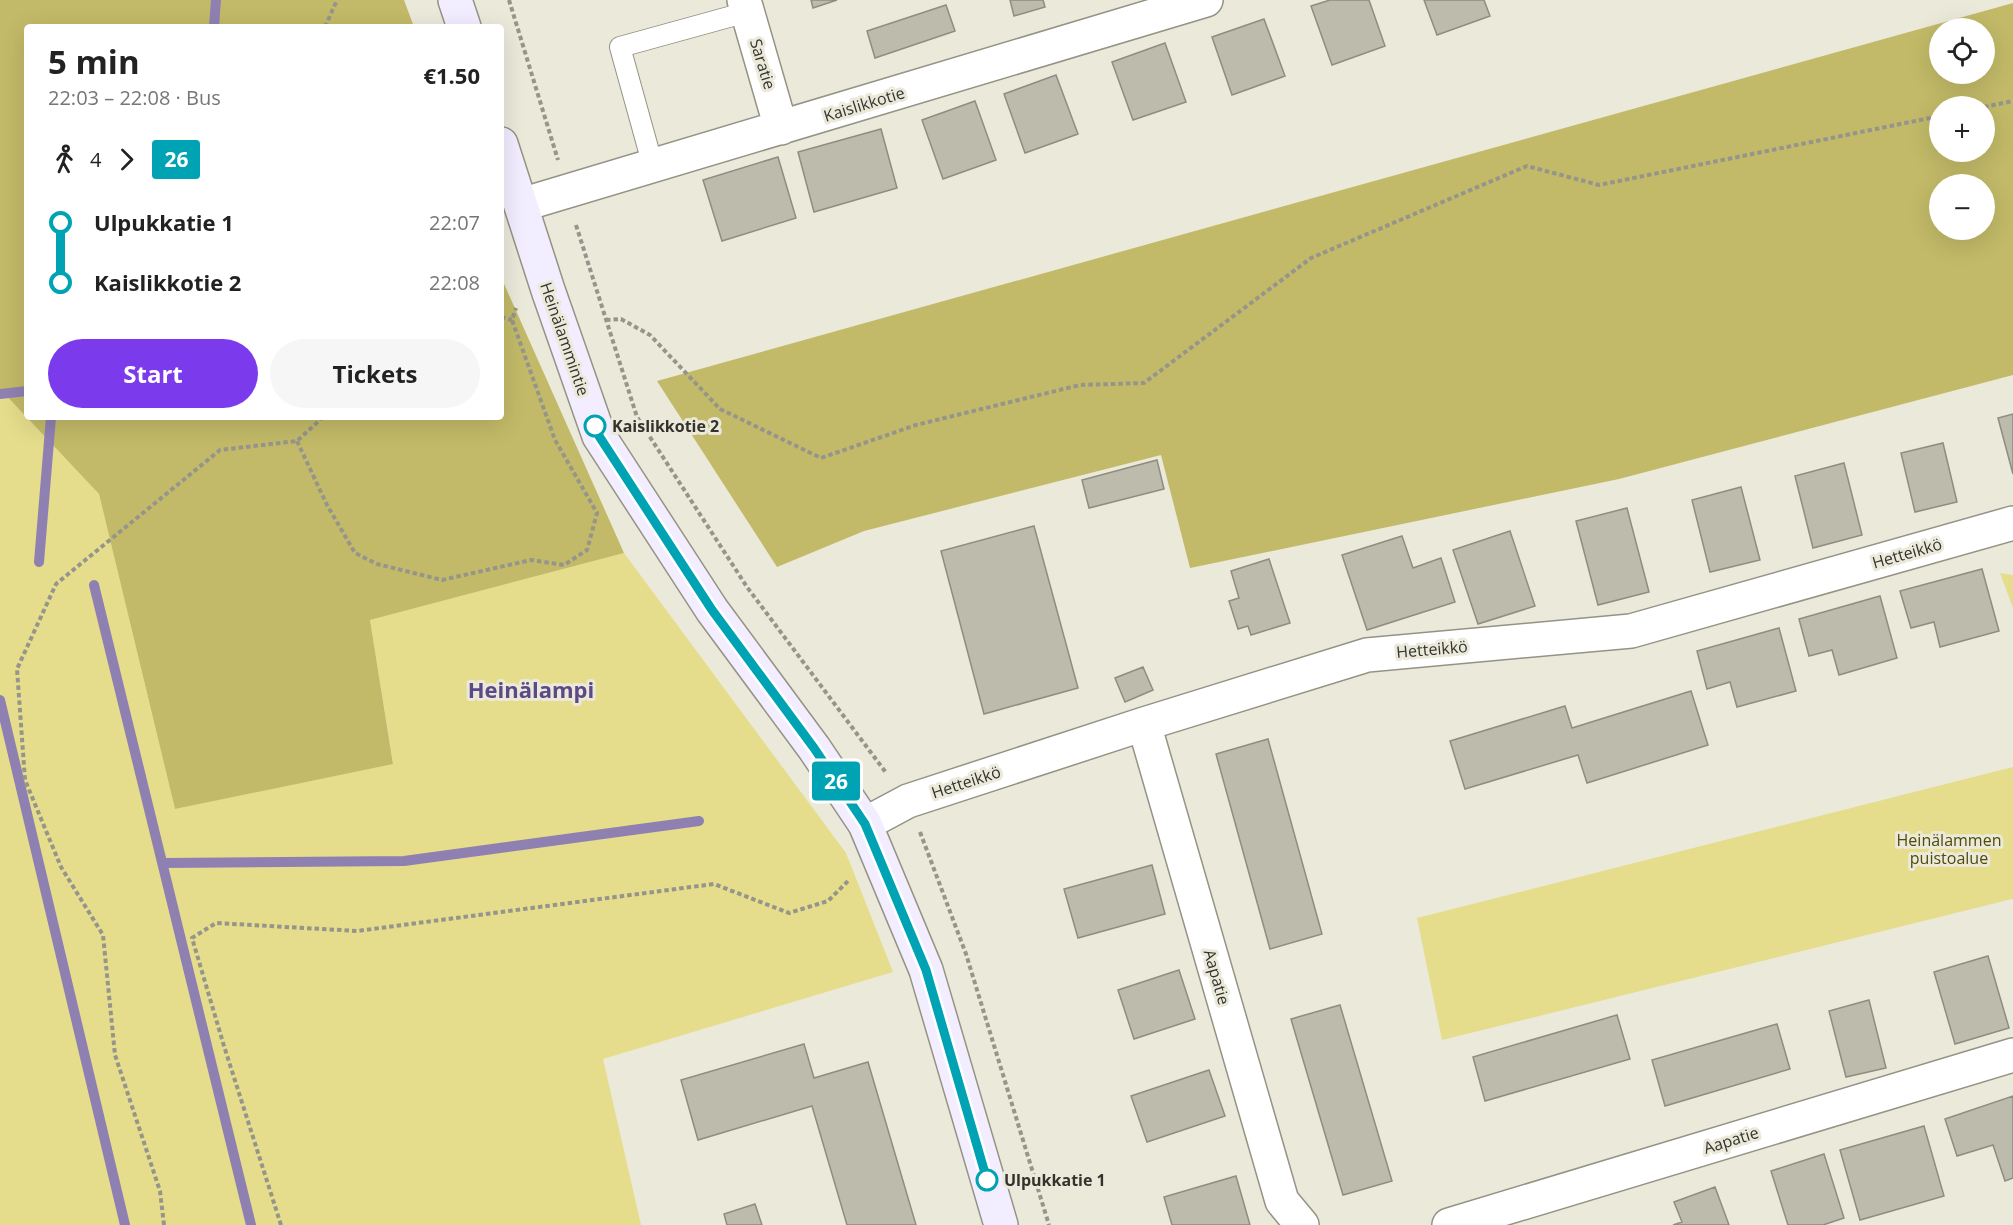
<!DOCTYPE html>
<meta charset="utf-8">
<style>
body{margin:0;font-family:"Open Sans",sans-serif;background:#f6f6f6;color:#222;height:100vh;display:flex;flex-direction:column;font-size:22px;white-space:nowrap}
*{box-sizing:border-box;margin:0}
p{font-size:20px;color:#767676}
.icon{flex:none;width:33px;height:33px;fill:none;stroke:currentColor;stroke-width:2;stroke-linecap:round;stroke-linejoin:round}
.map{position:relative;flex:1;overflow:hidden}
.side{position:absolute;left:24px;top:24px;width:480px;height:396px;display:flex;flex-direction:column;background:#fff;border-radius:6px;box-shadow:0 6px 24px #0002}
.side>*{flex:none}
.badge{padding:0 12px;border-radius:4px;font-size:21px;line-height:39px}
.tools{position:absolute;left:1929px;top:18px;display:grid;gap:12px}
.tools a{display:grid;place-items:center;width:66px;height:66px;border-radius:50%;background:#fff;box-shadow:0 6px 24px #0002;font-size:30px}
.map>.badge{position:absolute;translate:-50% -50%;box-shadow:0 0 0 3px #fff}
.legs{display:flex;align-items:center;gap:9px;height:66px;padding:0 24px;font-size:20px}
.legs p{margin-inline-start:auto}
.overview{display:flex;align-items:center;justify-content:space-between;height:102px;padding:0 24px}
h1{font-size:33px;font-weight:700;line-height:45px}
.action{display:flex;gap:12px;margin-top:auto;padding:12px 24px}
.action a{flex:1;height:69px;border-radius:36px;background:#7c3aed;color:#fff;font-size:24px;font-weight:700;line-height:69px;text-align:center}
.action a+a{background:#f6f6f6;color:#222}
ul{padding:0 24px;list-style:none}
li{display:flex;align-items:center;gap:21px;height:60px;font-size:22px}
li i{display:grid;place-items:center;width:9px;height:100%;margin:0 8px;background:currentColor}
li i::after{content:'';width:15px;height:15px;margin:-8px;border:4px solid;border-radius:50%;background:#fff}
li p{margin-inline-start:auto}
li:first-child i{background:linear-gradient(#0000 50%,currentColor 0)}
li:last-child i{background:linear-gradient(currentColor 50%,#0000 0)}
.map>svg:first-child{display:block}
.green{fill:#e5dd8b}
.forest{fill:#c2ba68;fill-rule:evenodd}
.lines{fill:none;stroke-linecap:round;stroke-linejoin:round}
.stream{stroke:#8f80b2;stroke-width:10}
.building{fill:#bcbbac;stroke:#8e8d80;stroke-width:1.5}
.lane-casing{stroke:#949385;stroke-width:22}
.street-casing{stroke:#949385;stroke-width:36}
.secondary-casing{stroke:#949385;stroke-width:36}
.path{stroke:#96958b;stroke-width:4;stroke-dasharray:4.5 3;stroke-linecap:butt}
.lane{stroke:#fff;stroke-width:20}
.street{stroke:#fff;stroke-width:33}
.secondary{stroke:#f3eeff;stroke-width:33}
.line-1-casing{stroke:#fff;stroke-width:14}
.line-1{stroke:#00a3b4;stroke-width:9}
.stop-1-dot{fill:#fff;stroke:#00a3b4;stroke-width:3}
.labels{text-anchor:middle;stroke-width:6;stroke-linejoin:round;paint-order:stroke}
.street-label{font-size:16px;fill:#33322d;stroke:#eae9da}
.stop-label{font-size:16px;font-weight:bold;fill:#33322d;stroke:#eae9da;text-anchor:start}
.park-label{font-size:16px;fill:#514a09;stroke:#eae9da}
.district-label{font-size:22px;font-weight:bold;fill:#5c4987;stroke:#eae9da}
</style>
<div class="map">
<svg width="2013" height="1225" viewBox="0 0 2013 1225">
<rect width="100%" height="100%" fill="#eae9da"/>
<path class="green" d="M 0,389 L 99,494 L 175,809 L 393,763 L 370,620 L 624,553 L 846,853 L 893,972 L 603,1059 L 641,1225 L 0,1225 Z
M 2000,573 L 2013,575 L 2013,608 Z
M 2013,767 L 2013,900 L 2012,899 L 1442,1040 L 1417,918 Z"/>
<path class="forest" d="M 0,0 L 404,0 L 414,27 L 27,27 L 27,417 L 501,417 L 501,277 L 624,553 L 370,620 L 393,764 L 175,809 L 99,494 L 0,389 Z
M 2013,3 L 2013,375 L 1619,479 L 1190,568 L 1161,455 L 864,531 L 777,567 L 657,381 ZM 1940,28 L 1984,28 L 1984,74 L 1940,74 ZM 1940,106 L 1984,106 L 1984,152 L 1940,152 ZM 1940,184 L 1984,184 L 1984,230 L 1940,230 Z"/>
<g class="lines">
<path class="stream" d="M 214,27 L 216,0
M 0,394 L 27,391
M 39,562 L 51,417
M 94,585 L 251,1225
M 0,700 L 125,1225
M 163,863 L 404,861 L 699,821"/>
</g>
<path class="building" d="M 811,0 L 837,0 L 813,8 Z
M 1010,0 L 1043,0 L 1045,7 L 1014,16 Z
M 1330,0 L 1369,0 L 1385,46 L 1332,65 L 1311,6 Z
M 1424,0 L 1484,0 L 1490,16 L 1437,35 Z
M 946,5 L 955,31 L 875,58 L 867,31 Z
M 1264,19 L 1285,76 L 1232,95 L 1212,37 Z
M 1165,43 L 1186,102 L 1133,120 L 1112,62 Z
M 1056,75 L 1078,134 L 1025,153 L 1004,94 Z
M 975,101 L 996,160 L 943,179 L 922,120 Z
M 881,129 L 897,188 L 814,212 L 798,152 Z
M 778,157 L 796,218 L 722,241 L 703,180 Z
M 2013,414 L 2013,474 L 1998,418 Z
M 1943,443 L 1957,502 L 1915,512 L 1901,453 Z
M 1157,460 L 1164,489 L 1089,508 L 1082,480 Z
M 1844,463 L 1862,535 L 1813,548 L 1795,476 Z
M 1741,487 L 1760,560 L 1710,572 L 1692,500 Z
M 1627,508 L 1649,592 L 1598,605 L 1576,521 Z
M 1034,526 L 1078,688 L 984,714 L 941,551 Z
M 1510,531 L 1535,606 L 1478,624 L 1453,550 Z
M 1402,536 L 1413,568 L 1441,558 L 1455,602 L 1367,630 L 1342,555 Z
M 1269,559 L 1290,623 L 1251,635 L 1248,626 L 1238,629 L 1229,601 L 1239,598 L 1231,571 Z
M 1982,569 L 1999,631 L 1940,647 L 1934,622 L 1911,628 L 1900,591 Z
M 1880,596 L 1897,658 L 1839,675 L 1832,650 L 1809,656 L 1799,619 Z
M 1779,628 L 1796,691 L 1737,707 L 1730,682 L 1707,689 L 1697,651 Z
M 1143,667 L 1153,690 L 1125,702 L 1115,678 Z
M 1691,691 L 1708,745 L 1587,783 L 1578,755 L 1465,789 L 1450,741 L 1565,706 L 1572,728 Z
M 1268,739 L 1322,934 L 1270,949 L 1216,754 Z
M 1152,865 L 1165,914 L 1078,938 L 1064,889 Z
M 1988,956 L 2009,1028 L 1955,1044 L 1934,972 Z
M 1179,970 L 1195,1019 L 1134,1039 L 1118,990 Z
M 1869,1000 L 1886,1068 L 1846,1077 L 1829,1011 Z
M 1340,1005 L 1392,1181 L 1343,1195 L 1291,1019 Z
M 1617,1015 L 1630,1059 L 1485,1101 L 1473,1057 Z
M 1777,1024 L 1790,1069 L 1665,1106 L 1652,1060 Z
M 804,1044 L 814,1078 L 868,1062 L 916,1225 L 847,1225 L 812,1106 L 698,1140 L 681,1080 Z
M 1209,1070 L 1225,1116 L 1147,1142 L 1131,1096 Z
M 2013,1096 L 2013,1178 L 2005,1181 L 1993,1145 L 1957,1156 L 1945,1119 Z
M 1924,1126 L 1944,1196 L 1860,1220 L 1840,1150 Z
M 1824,1154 L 1844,1218 L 1823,1225 L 1788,1225 L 1771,1171 Z
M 1236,1176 L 1250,1225 L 1172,1225 L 1164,1197 Z
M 1715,1187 L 1729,1225 L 1673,1225 L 1682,1222 L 1674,1202 Z
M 755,1204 L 762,1225 L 727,1225 L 724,1214 Z"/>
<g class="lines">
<g class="lane-casing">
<path id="lane" d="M 653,166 L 620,47 L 747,12"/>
</g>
<g class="street-casing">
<path id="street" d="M 744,0 L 781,128
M 521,205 L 1206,0
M 1144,724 L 1282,1201 L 1302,1225
M 865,824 L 908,801 L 1144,724 L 1367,655 L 1631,631 L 2013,523
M 1449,1225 L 2013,1055"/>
</g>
<g class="secondary-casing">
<path id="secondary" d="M 455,0 L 464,27
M 501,144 L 548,290 L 599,436 L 712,610 L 814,748 L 865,824 L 926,970 L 1001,1225"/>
</g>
<path class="path" d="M 509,0 L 558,160
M 325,27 L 337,0
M 1984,107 L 2013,101
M 576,225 L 637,417 L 747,587 L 887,774
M 501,317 L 512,320
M 606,320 L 621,319 L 650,335 L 720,409 L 821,458 L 916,425 L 1080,385 L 1144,383 L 1311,258 L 1527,166 L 1599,185 L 1940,116
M 297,441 L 327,505 L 355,553 L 377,564 L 442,580 L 531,560 L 564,565 L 587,550 L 597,513 L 555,440 L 512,320 L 516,308
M 920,832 L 966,954 L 1049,1225
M 164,1225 L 160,1191 L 115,1055 L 103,935 L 61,867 L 25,780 L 17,669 L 56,584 L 220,450 L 297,441 L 323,417
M 281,1225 L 224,1046 L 192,938 L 216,923 L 357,931 L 714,884 L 789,913 L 828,901 L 850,879"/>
<use href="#lane" class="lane"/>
<use href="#street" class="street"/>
<use href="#secondary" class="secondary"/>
</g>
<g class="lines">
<g class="line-1-casing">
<path id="line-1" d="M 595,426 L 599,436 L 712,610 L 814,748 L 865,824 L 926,970 L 987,1180"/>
</g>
<use href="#line-1" class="line-1"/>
</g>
<g class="stop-1-dot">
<circle cx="595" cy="426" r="10"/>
<circle cx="987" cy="1180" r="10"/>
</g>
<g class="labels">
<g class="street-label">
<text transform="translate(763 64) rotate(73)" y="6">Saratie</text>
<text transform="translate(864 104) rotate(-17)" y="6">Kaislikkotie</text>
<text transform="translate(565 339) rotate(71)" y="6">Heinälammintie</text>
<text transform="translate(1907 553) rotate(-16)" y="6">Hetteikkö</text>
<text transform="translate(1432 649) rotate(-5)" y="6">Hetteikkö</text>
<text transform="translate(966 782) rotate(-18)" y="6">Hetteikkö</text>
<text transform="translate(1217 977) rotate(74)" y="6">Aapatie</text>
<text transform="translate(1731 1140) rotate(-17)" y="6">Aapatie</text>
</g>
<g class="stop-label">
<text x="612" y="432">Kaislikkotie 2</text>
<text x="1004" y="1186">Ulpukkatie 1</text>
</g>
<g class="park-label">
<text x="1949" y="846">Heinälammen<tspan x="1949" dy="18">puistoalue</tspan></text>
</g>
<g class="district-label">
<text x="531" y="698">Heinälampi</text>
</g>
</g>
</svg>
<div class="tools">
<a><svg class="icon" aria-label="locate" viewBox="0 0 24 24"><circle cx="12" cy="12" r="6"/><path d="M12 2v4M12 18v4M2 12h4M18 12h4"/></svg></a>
<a>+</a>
<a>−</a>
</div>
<b class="badge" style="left:836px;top:781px;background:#00a3b4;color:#fff">26</b>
<section class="side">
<div class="overview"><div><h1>5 min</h1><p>22:03 – 22:08 · Bus</p></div><b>€1.50</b></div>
<div class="legs"><svg class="icon" aria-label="walk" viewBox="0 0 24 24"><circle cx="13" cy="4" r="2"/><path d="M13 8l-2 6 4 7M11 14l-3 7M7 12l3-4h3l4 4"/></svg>4<svg class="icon" aria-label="forward" viewBox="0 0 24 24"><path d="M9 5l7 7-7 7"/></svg><b class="badge" style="background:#00a3b4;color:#fff">26</b></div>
<ul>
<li><i style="color:#00a3b4"></i><b>Ulpukkatie 1</b><p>22:07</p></li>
<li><i style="color:#00a3b4"></i><b>Kaislikkotie 2</b><p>22:08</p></li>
</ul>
<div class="action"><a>Start</a><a>Tickets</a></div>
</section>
</div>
